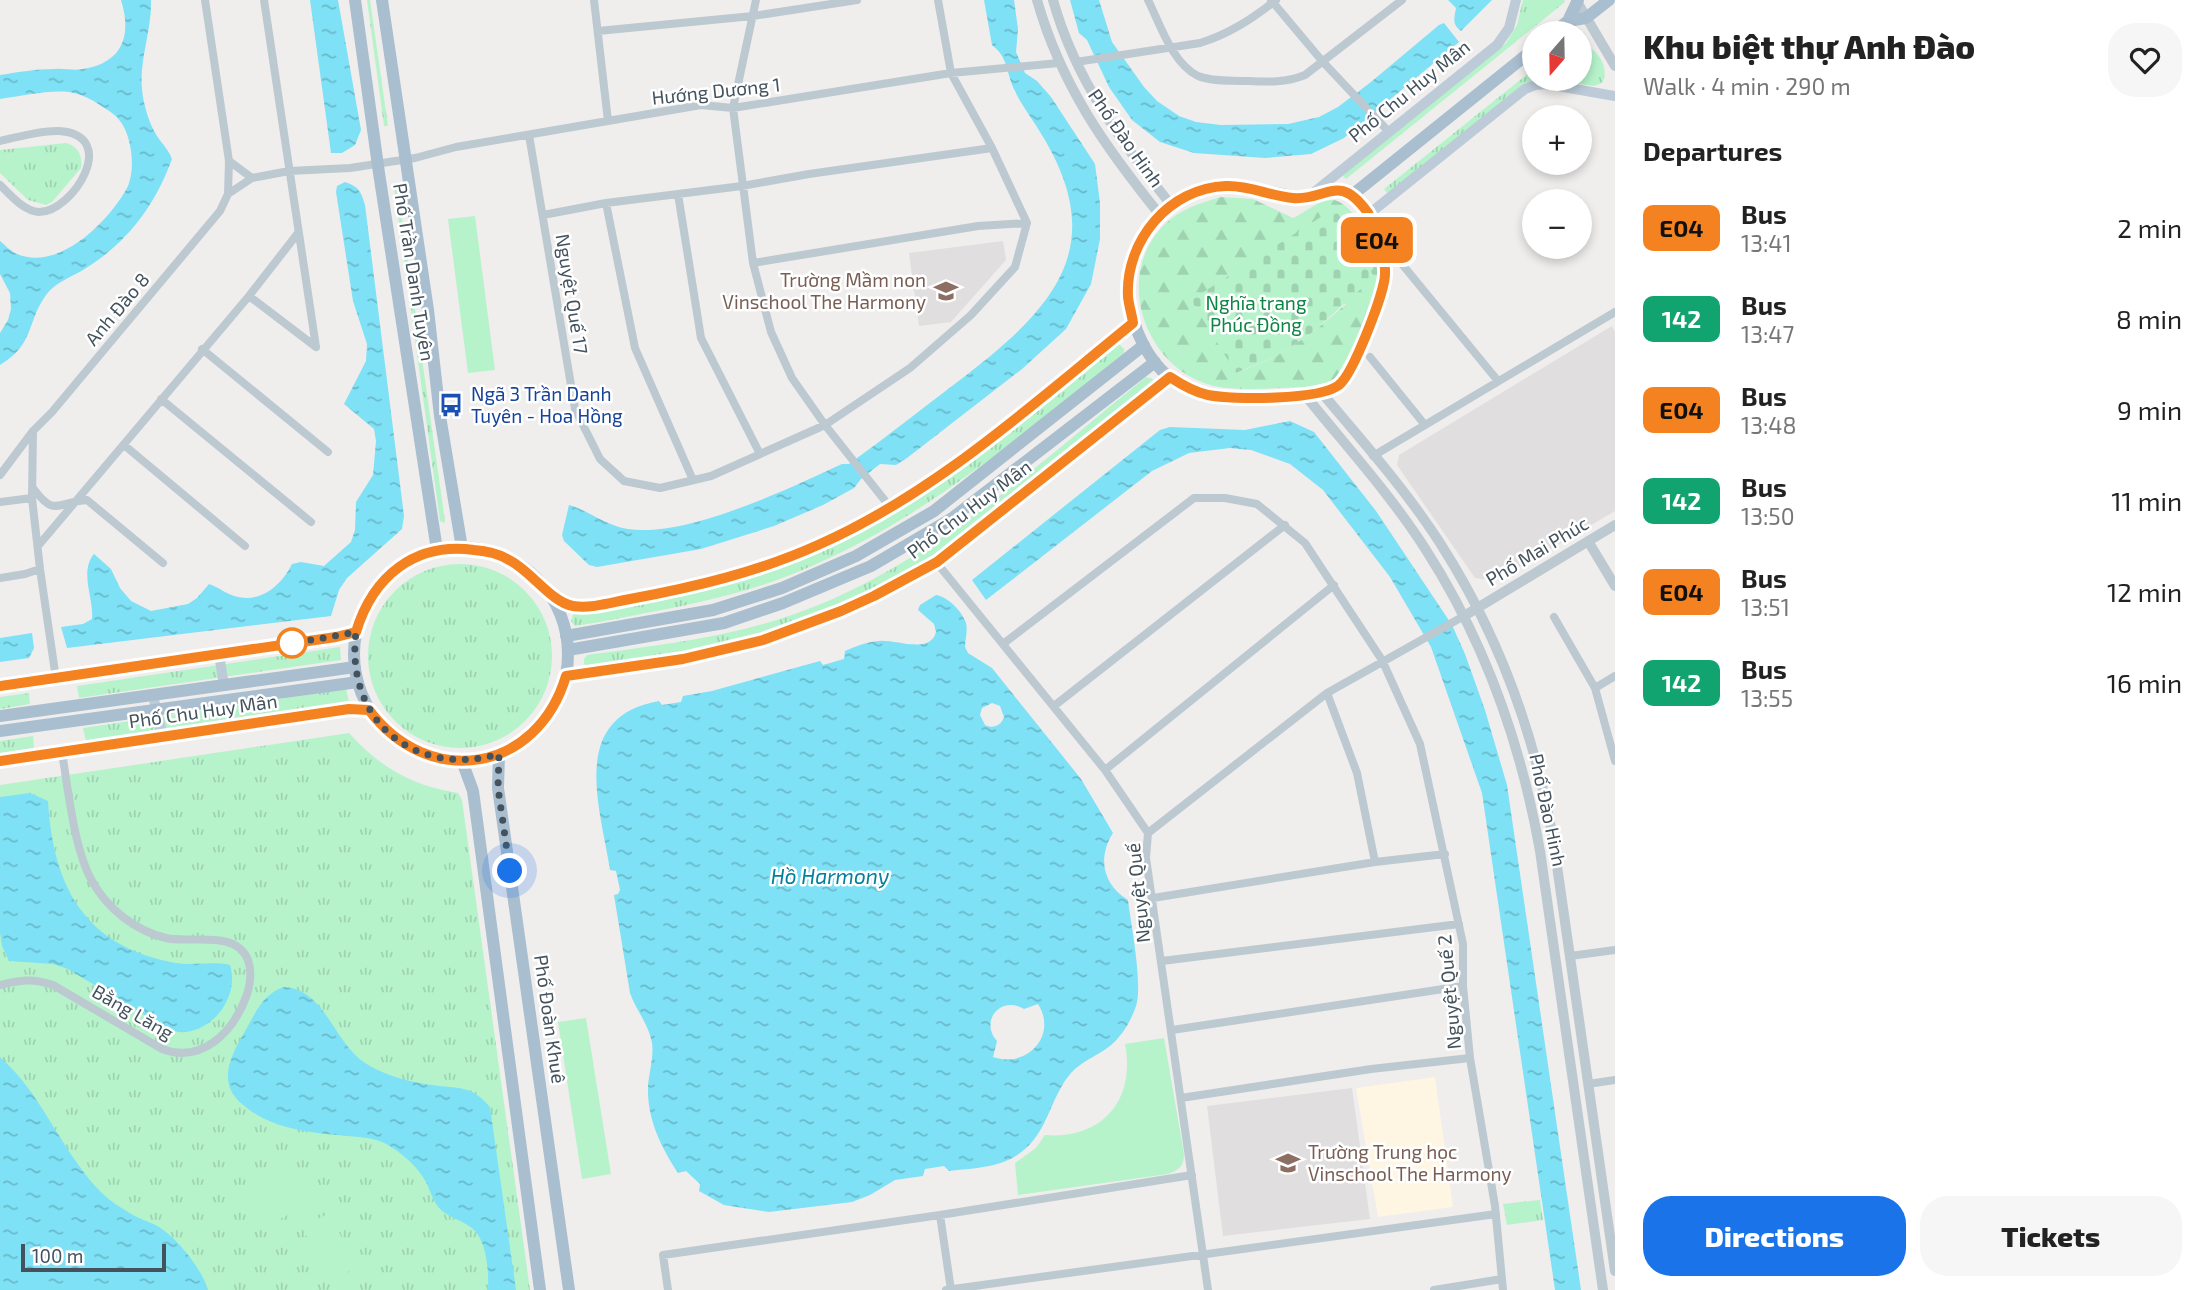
<!DOCTYPE html>
<meta charset="utf-8">
<style>
body{margin:0;font-family:"Exo 2",sans-serif;background:#f6f6f6;color:#222;height:100vh;display:flex;flex-direction:column;font-size:26px;white-space:nowrap}
*{box-sizing:border-box;margin:0}
p{font-size:23px;color:#767676}
.icon{flex:none;width:38px;height:38px;fill:none;stroke:currentColor;stroke-width:2;stroke-linecap:round;stroke-linejoin:round}
.map{position:relative;flex:1;overflow:hidden}
.details{display:flex;flex-direction:column;background:#fff;width:595px}
.details>*{flex:none}
.badge{padding:0 14px;border-radius:10px;font-size:24px;line-height:46px}
.needle{width:46px;rotate:200deg}
.fabs{position:absolute;left:1522px;top:21px;display:grid;gap:14px}
.fabs a{display:grid;place-items:center;width:70px;height:70px;border-radius:50%;background:#fff;box-shadow:0 4px 10px #0003;font-size:35px}
.scale{position:absolute;left:21px;bottom:18px;width:145px;box-sizing:border-box;padding-left:7px;border:4px solid #43525c;border-top:0;font-size:19px;line-height:24px;white-space:nowrap;color:#43525c;-webkit-text-stroke:5px #fff;paint-order:stroke}
.you{position:absolute;width:35px;height:35px;margin:-18px;border:5px solid #fff;border-radius:50%;background:#1a73e8;box-shadow:0 0 0 10px #1a73e833}
.map>.badge{position:absolute;translate:-50% -50%;box-shadow:0 0 0 4px #fff}
h2{padding:0 28px;font-size:26px;line-height:63px}
.round{display:grid;place-items:center;flex:none;width:74px;height:74px;border-radius:28px;background:#f6f6f6}
.overview{display:flex;align-items:center;justify-content:space-between;height:119px;padding:0 28px}
h1{font-size:33px;font-weight:800;line-height:52px}
.primary-button{display:flex;gap:14px;margin-top:auto;padding:14px 28px}
.primary-button a{flex:1;height:80px;border-radius:28px;background:#1a73e8;color:#fff;font-size:28px;font-weight:800;line-height:80px;text-align:center}
.primary-button a+a{background:#f6f6f6;color:#222}
ul{padding:0;list-style:none}
li{display:flex;align-items:center;gap:21px;height:91px;padding:0 28px}
li div{flex:1}
li b{display:block;font-size:26px}
li em{font-style:normal}
li .badge{min-width:77px;font-weight:700;text-align:center}
main{display:flex;flex:1;min-height:0}
.map>svg:first-child{display:block}
.commercial{fill:#fef5e3}
.education{fill:#e1dedf}
.grass{fill:url(#grass-tufts)}
.forest{fill:url(#forest-firs);fill-rule:evenodd}
.cemetery{fill:url(#cemetery-stones)}
.green{fill:#b6f3cb}
.water{fill:url(#water-ripples);fill-rule:evenodd}
.lines{fill:none;stroke-linecap:round;stroke-linejoin:round}
.minor{stroke:#bcc9d1;stroke-width:8}
.tertiary{stroke:#bcc9d1;stroke-width:10}
.secondary{stroke:#bdcbd9;stroke-width:10}
.primary{stroke:#a9becf;stroke-width:12}
.line-casing{stroke:#fff;stroke-width:16}
.line{stroke:#f58220;stroke-width:10}
.walk{stroke:#43525c;stroke-width:7;stroke-dasharray:0 12.6}
.stop-dot{fill:#fff;stroke:#f58220;stroke-width:3.5}
.labels{text-anchor:middle;stroke-width:5;stroke-linejoin:round;paint-order:stroke}
.street-label{font-size:19px;fill:#43525c;stroke:#fff}
.education-label{font-size:19px;fill:#785e54;stroke:#fff;text-anchor:end}
.park-label{font-size:19px;fill:#0d8545;stroke:#fff}
.transit-label{font-size:19px;fill:#164399;stroke:#fff;text-anchor:start}
.water-label{font-size:21px;font-style:italic;fill:#03809b;stroke:#fff}
</style>
<main>
<div class="map">
<svg width="1615" height="1290" viewBox="0 0 1615 1290">
<defs>
<pattern id="grass-tufts" width="24" height="20" patternUnits="userSpaceOnUse" patternTransform="scale(1.75)"><rect width="24" height="20" fill="#b6f3cb"/><path d="M3 7l-1-3M5 7V3M7 7l1-3M15 17l-1-3M17 17v-4M19 17l1-3" fill="none" stroke="#9ed2b1"/></pattern>
<pattern id="forest-firs" width="22" height="20" patternUnits="userSpaceOnUse" patternTransform="scale(1.75)"><rect width="22" height="20" fill="#b6f3cb"/><path d="M5 1l3.5 6h-7zM16 11l3.5 6h-7z" fill="#9ed2b1"/></pattern>
<pattern id="cemetery-stones" width="16" height="16" patternUnits="userSpaceOnUse" patternTransform="scale(1.75)"><rect width="16" height="16" fill="#b6f3cb"/><path d="M2 7V4a2 2 0 0 1 4 0v3zM10 15v-3a2 2 0 0 1 4 0v3z" fill="#9ed2b1"/></pattern>
<pattern id="water-ripples" width="26" height="14" patternUnits="userSpaceOnUse" patternTransform="scale(1.75)"><rect width="26" height="14" fill="#7ee1f5"/><path d="M2 4q2-2 4 0t4 0M15 11q2-2 4 0t4 0" fill="none" stroke="#69b9ca"/></pattern>
</defs>
<rect width="100%" height="100%" fill="#f0eded"/>
<path class="commercial" d="M 1435,1077 L 1453,1207 L 1378,1217 L 1356,1088 Z"/>
<path class="education" d="M 1003,241 L 1006,260 L 951,322 L 919,326 L 909,253 Z
M 1612,326 L 1615,332 L 1615,511 L 1496,581 L 1475,578 L 1397,465 L 1399,455 Z
M 1352,1088 L 1370,1219 L 1223,1236 L 1207,1106 Z"/>
<path class="grass" d="M 367,0 L 370,0 L 388,126 L 384,126 Z
M 1523,0 L 1564,0 L 1565,2 L 1346,179 L 1342,175 L 1506,43 L 1517,25 Z
M 1580,43 C 1596,47 1611,67 1602,83 L 1594,86 L 1544,79 L 1580,79 Z
M 1535,68 L 1535,79 L 1543,79 L 1525,83 L 1388,194 L 1384,189 Z
M 66,143 C 78,146 83,156 81,168 L 52,202 L 46,205 L 28,200 L 0,173 L 0,150 Z
M 394,187 L 398,189 L 445,521 L 444,523 L 440,521 Z
M 1119,344 L 1124,349 L 1124,353 C 1017,439 914,528 785,577 C 726,600 661,610 600,622 L 575,626 L 571,621 L 574,613 C 611,612 648,602 684,594 C 711,587 740,582 767,572 C 899,524 1006,435 1113,346 Z
M 1146,377 L 1153,379 L 1153,387 L 993,514 L 933,558 L 839,607 L 761,636 L 679,653 L 588,666 L 584,664 L 584,659 L 587,655 C 651,646 717,639 780,619 C 921,574 1033,468 1146,377 Z
M368 656a92 92 0 1 1 184 0a92 92 0 1 1-184 0Z
M 340,647 L 341,660 L 79,698 L 77,686 Z
M 346,689 L 349,702 L 86,741 L 83,728 Z
M 29,693 L 30,704 L 0,709 L 0,697 Z
M 349,733 C 382,769 411,785 458,793 L 462,800 L 530,1290 L 0,1290 L 0,785 Z
M 33,736 L 34,748 L 0,753 L 0,741 Z
M 1540,1200 L 1543,1220 L 1507,1225 L 1503,1204 Z"/>
<path class="forest" d="M 1221,197 L 1253,199 L 1293,218 C 1304,213 1320,199 1332,200 C 1354,200 1380,255 1379,274 C 1379,282 1348,364 1343,372 C 1337,381 1326,385 1315,387 C 1286,387 1242,392 1214,386 C 1144,369 1113,276 1164,225 C 1180,209 1200,203 1221,197 ZM 1191,300 L 1346,304 L 1313,332 L 1277,356 L 1237,373 Z"/>
<path class="cemetery" d="M 1335,208 L 1374,277 L 1313,332 L 1277,356 L 1236,373 L 1191,300 Z"/>
<path class="green" d="M 475,216 L 495,370 L 468,373 L 448,219 Z
M 586,1018 L 611,1174 L 582,1179 L 558,1022 Z
M 1164,1038 L 1184,1154 C 1184,1166 1179,1170 1168,1174 L 1018,1195 L 1015,1163 L 1036,1148 L 1045,1135 C 1102,1140 1136,1100 1125,1044 Z
M 292,1155 L 314,1203 L 267,1225 L 244,1177 Z
M 330,1213 L 356,1268 L 329,1281 L 302,1227 Z"/>
<path class="water" d="M 121,0 L 151,0 C 152,30 139,60 142,89 C 143,103 149,124 157,136 C 163,145 168,149 172,159 C 155,205 128,242 86,268 C 73,277 56,281 46,295 C 26,323 35,344 0,365 L 0,333 L 8,320 L 11,309 L 10,293 L 0,274 L 0,241 C 5,245 10,251 17,254 C 59,272 109,221 127,188 C 136,170 132,136 120,121 C 116,115 109,111 103,107 C 93,100 82,94 69,92 C 47,90 22,96 0,99 L 0,75 C 18,72 37,69 55,69 C 64,68 74,71 83,69 C 123,63 132,35 121,0 Z
M 310,0 L 338,0 L 361,130 L 355,145 L 342,153 L 331,153 Z
M 984,0 L 1014,0 L 1018,29 L 1016,52 L 1025,73 L 1037,81 L 1051,97 L 1095,164 L 1100,203 L 1100,239 L 1091,284 L 1066,329 L 1022,369 L 907,458 L 896,465 L 880,464 L 861,479 L 854,488 L 823,505 L 774,526 L 701,549 L 597,567 L 589,565 L 564,541 L 562,535 L 569,505 C 588,510 606,526 628,529 C 686,538 788,489 842,464 L 849,464 C 885,438 920,410 956,383 C 1059,305 1116,242 1031,118 C 1026,110 1019,100 1015,91 C 1006,74 1009,58 992,45 Z
M 1070,0 L 1099,0 L 1112,42 L 1144,87 L 1157,101 L 1179,116 L 1196,122 L 1221,125 L 1288,124 L 1319,117 L 1338,107 L 1371,82 L 1439,25 L 1444,23 L 1459,42 L 1344,138 L 1311,154 L 1265,158 L 1194,153 L 1160,142 L 1132,120 L 1109,87 L 1087,40 L 1079,33 Z
M 1448,0 L 1492,0 L 1461,31 C 1452,24 1454,19 1456,8 Z
M 345,182 C 359,187 361,191 365,205 L 404,516 L 402,529 L 347,578 L 339,590 L 331,616 L 67,648 L 61,627 L 83,624 L 92,619 C 94,598 79,572 94,554 L 111,569 L 120,588 L 131,601 L 151,611 L 188,604 L 197,598 L 209,584 C 218,587 225,593 234,596 C 260,604 281,586 292,564 L 301,562 L 324,566 L 351,542 L 355,530 L 356,502 L 373,475 L 376,441 L 374,429 L 344,404 L 366,361 L 367,344 L 353,301 L 336,192 L 337,186 Z
M 1290,421 L 1314,432 L 1376,511 L 1452,625 L 1465,654 L 1485,710 L 1507,785 L 1581,1290 L 1555,1290 L 1482,793 L 1431,647 L 1390,577 L 1323,490 L 1290,464 L 1251,450 L 1230,448 L 1189,453 L 1152,471 L 986,600 L 972,580 L 1160,430 L 1170,427 L 1245,430 Z
M 936,595 C 948,597 962,611 966,623 C 968,630 965,640 965,647 L 968,653 L 992,668 L 1081,779 L 1113,833 C 1097,858 1103,885 1128,900 C 1131,925 1143,984 1136,1006 C 1131,1021 1122,1036 1110,1046 C 1097,1056 1082,1061 1071,1073 C 1050,1097 1048,1134 1020,1153 C 1000,1168 973,1168 949,1171 L 944,1166 L 925,1169 L 923,1176 L 895,1180 L 870,1195 L 852,1202 L 769,1212 L 724,1205 L 699,1191 L 700,1184 L 686,1171 L 678,1173 C 661,1147 647,1119 648,1087 C 649,1072 654,1057 652,1043 C 649,1025 636,1010 630,993 L 614,895 L 618,894 L 620,890 L 616,871 L 610,870 C 600,806 568,717 659,701 L 662,705 L 681,702 L 683,696 L 712,691 L 820,661 L 823,665 L 844,659 L 845,651 C 856,646 867,642 879,641 C 895,639 930,655 936,632 L 934,624 L 918,610 L 920,605 ZM 992,703 L 1000,706 L 1004,717 C 1001,726 993,729 985,725 L 980,715 L 982,708 ZM 1038,1004 C 1058,1035 1027,1069 993,1057 L 997,1041 C 979,1021 1001,995 1024,1009 Z
M 32,633 L 34,648 L 29,658 L 0,662 L 0,638 Z
M 30,793 L 48,801 C 53,887 85,947 176,963 C 194,966 212,961 230,965 C 239,994 217,1028 186,1032 C 181,1033 174,1031 169,1030 L 68,969 L 53,964 L 9,961 L 2,946 L 0,932 L 0,797 Z
M 284,987 C 325,989 334,1043 365,1063 C 383,1075 410,1082 432,1085 C 459,1089 470,1084 490,1107 L 516,1290 L 488,1290 C 489,1273 487,1241 473,1229 C 464,1221 450,1218 441,1210 C 433,1202 431,1192 426,1182 C 418,1167 403,1154 388,1145 C 373,1136 354,1137 337,1135 C 303,1132 268,1127 242,1104 C 217,1083 230,1057 244,1033 C 255,1014 262,994 284,987 Z
M 0,1057 C 41,1093 59,1146 96,1187 C 108,1200 123,1210 139,1218 C 145,1221 153,1223 159,1227 C 177,1238 202,1269 208,1290 L 0,1290 Z"/>
<g class="lines">
<path class="minor" d="M 264,0 L 316,347
M 594,0 L 608,121
M 756,0 L 733,108 L 753,263 L 771,332 L 792,378 L 825,425 L 890,507
M 1148,0 C 1160,24 1172,63 1198,76 C 1213,82 1231,80 1247,81 C 1268,82 1285,83 1305,75 L 1402,0
M 1271,0 L 1323,62 L 1389,132
M 598,31 L 753,16 L 857,0
M 1076,62 L 1200,43 C 1229,34 1252,19 1276,0
M 529,135 L 575,409 L 600,459 L 624,481 L 660,488 L 711,476 L 825,425 L 910,368 L 971,315 L 1015,267 L 1027,223 L 992,148 L 951,73 L 938,0
M 0,141 C 18,137 41,130 59,131 C 121,135 73,212 39,212 C 23,211 11,195 0,185
M 229,161 L 252,178
M 228,194 L 252,178 L 289,171 L 350,168 L 415,158 L 456,147 L 701,105 L 733,108 L 951,73 L 1059,63
M 678,194 L 701,338 L 760,454
M 606,203 L 635,348 L 693,480
M 543,215 L 606,203 L 742,186 L 809,174 L 992,148
M 1397,258 L 1498,381
M 753,263 L 978,226 L 1027,223
M 249,296 L 316,347
M 202,349 L 328,452
M 1370,357 L 1425,425
M 161,399 L 311,522
M 33,431 L 32,498 L 40,569 L 56,679
M 124,445 L 245,546
M 1373,456 L 1615,312
M 0,475 L 33,431 L 52,412 L 220,211 L 228,194 L 229,161 L 205,0
M 33,488 C 55,518 57,502 87,500 L 163,563
M 0,502 L 32,498
M 38,546 L 249,296 L 298,233
M 937,563 L 1105,770 L 1148,833 L 1146,858 L 1208,1290
M 0,578 L 25,574 L 40,569
M 1554,617 L 1595,688 L 1615,676
M 1003,644 L 1194,498 L 1225,498 L 1257,504 L 1305,543 L 1382,660 L 1420,744 L 1463,944 L 1463,986 L 1470,1058 L 1495,1206 L 1503,1290
M 1595,688 L 1615,761
M 1327,693 L 1357,773 L 1375,862
M 1054,706 L 1285,525
M 1105,770 L 1334,585
M 1148,833 L 1327,693 L 1464,616
M 1153,898 L 1375,862 L 1445,854
M 1570,956 L 1615,950
M 1162,961 L 1459,924
M 0,985 C 20,980 33,978 53,985 L 162,1049 C 202,1064 233,1032 246,997 C 250,986 252,972 248,960 C 236,929 190,944 166,938 C 135,931 107,908 92,881 C 74,849 68,789 62,752
M 1172,1030 L 1463,986
M 1588,1084 L 1615,1080
M 1181,1098 L 1371,1069 L 1470,1058
M 940,1215 L 951,1290
M 668,1290 L 663,1255 L 940,1215 L 1192,1175
M 946,1290 L 1496,1214
M 1434,1290 L 1502,1279"/>
<path class="tertiary" d="M 1037,0 C 1061,85 1105,147 1160,215
M 1053,0 C 1075,79 1121,142 1171,205
M 1576,0 L 1615,66
M 1322,393 C 1362,441 1406,490 1440,543 C 1499,635 1536,737 1554,845 L 1615,1271
M 1305,395 C 1346,446 1391,495 1426,550 C 1485,642 1521,744 1540,851 L 1603,1290
M 1588,541 L 1615,586
M 1464,616 L 1615,525"/>
<path class="secondary" d="M 1312,194 L 1497,45 L 1509,28 L 1516,0
M 1369,214 L 1525,89 L 1535,85 L 1546,84 L 1615,96
M 548,592 C 555,597 562,603 571,605 C 591,611 628,599 649,595 C 708,585 768,569 822,543 C 937,487 1034,404 1133,323
M 219,654 L 224,686
M 566,676 L 683,659 L 763,640 L 841,611 L 874,596 L 937,563 L 1170,377
M 0,686 L 336,637 L 356,632
M 153,696 L 163,736
M 0,761 L 350,709 L 369,710"/>
<path class="primary" d="M 355,0 L 379,173 L 437,550
M 382,0 L 428,310 L 440,416 L 462,548
M 1568,21 L 1586,18 L 1609,0
M 1553,33 L 1568,21 L 1578,0
M 1227,186 L 1246,187 L 1302,198 L 1336,189 L 1351,196 L 1369,214 L 1384,260 L 1385,279 L 1352,367 C 1332,398 1311,395 1277,396 C 1245,397 1212,401 1183,386 C 1165,377 1152,361 1143,344 C 1106,273 1147,193 1227,186 Z
M 1351,196 L 1535,48
M354 654a107 107 0 1 1 214 0a107 107 0 1 1-214 0Z
M 566,636 L 713,610 L 782,588 L 856,556 L 934,511 L 1144,345
M 568,650 L 724,623 L 783,603 L 871,566 L 951,519 L 1155,362
M 0,716 L 355,667
M 0,731 L 358,682
M 499,754 L 498,788 L 569,1290
M 462,761 L 473,791 L 540,1290"/>
</g>
<g class="lines">
<g class="line-casing">
<path id="line" d="M 0,686 L 336,637 L 356,632 C 373,576 415,542 474,550 C 487,551 498,553 509,560 C 531,571 551,602 573,606 C 591,609 613,602 630,599 C 695,587 758,572 818,545 C 936,493 1034,403 1133,323 C 1132,315 1129,306 1128,297 C 1125,241 1169,188 1226,186 C 1249,185 1270,196 1293,198 C 1327,201 1338,171 1368,213 C 1375,224 1386,260 1385,274 C 1385,292 1353,374 1339,385 C 1321,400 1232,400 1208,395 C 1194,392 1182,385 1170,377 L 937,562 L 874,596 L 841,611 L 763,640 L 683,659 L 566,676 C 537,773 429,790 369,710 L 349,709 L 0,761"/>
</g>
<use href="#line" class="line"/>
<path class="walk" d="M 292,643 L 289,644 L 356,632 C 345,721 414,778 499,754 L 498,788 L 510,871"/>
</g>
<defs>
<g id="school-bare" transform="scale(1.89)"><path d="M0-5L7-2L0 1L-7-2ZM-4 1L0 2.5L4 1V4Q0 6-4 4Z" fill="#8d6e63" stroke="#fff" stroke-width="2.5" paint-order="stroke"/></g>
<g id="bus-bare" transform="scale(1.89)"><path d="M-5-6H5V4H4V6H2V4H-2V6H-4V4H-5ZM-3.5-4V0h7V-4ZM-3.5 1.2v1.5H-2V1.2ZM2 1.2v1.5H3.5V1.2Z" fill="#1a4fb4" stroke="#fff" stroke-width="2.5" paint-order="stroke"/></g>
</defs>
<g fill-rule="evenodd">
<use href="#school-bare" x="946" y="291"/>
<use href="#bus-bare" x="451" y="405"/>
<use href="#school-bare" x="1288" y="1163"/>
</g>
<circle class="stop-dot" cx="292" cy="643" r="14"/>
<g class="labels">
<g class="street-label">
<text transform="translate(716 91) rotate(-6)" y="7">Hướng Dương 1</text>
<text transform="translate(1409 91) rotate(-39)" y="7">Phố Chu Huy Mân</text>
<text transform="translate(1126 138) rotate(55)" y="7">Phố Đào Hinh</text>
<text transform="translate(414 272) rotate(81)" y="7">Phố Trần Danh Tuyên</text>
<text transform="translate(572 294) rotate(81)" y="7">Nguyệt Quế 17</text>
<text transform="translate(117 309) rotate(-50)" y="7">Anh Đào 8</text>
<text transform="translate(969 509) rotate(-37)" y="7">Phố Chu Huy Mân</text>
<text transform="translate(1537 551) rotate(-31)" y="7">Phố Mai Phúc</text>
<text transform="translate(203 711) rotate(-8)" y="7">Phố Chu Huy Mân</text>
<text transform="translate(1548 810) rotate(78)" y="7">Phố Đào Hinh</text>
<text transform="translate(1138 893) rotate(-96)" y="7">Nguyệt Quế</text>
<text transform="translate(1449 992) rotate(-95)" y="7">Nguyệt Quế 2</text>
<text transform="translate(133 1012) rotate(30)" y="7">Bằng Lăng</text>
<text transform="translate(550 1019) rotate(82)" y="7">Phố Đoàn Khuê</text>
</g>
<g class="education-label">
<text x="926" y="287">Trường Mầm non<tspan x="926" dy="22">Vinschool The Harmony</tspan></text>
<text x="1308" y="1159" text-anchor="start">Trường Trung học<tspan x="1308" dy="22">Vinschool The Harmony</tspan></text>
</g>
<g class="park-label">
<text x="1256" y="310">Nghĩa trang<tspan x="1256" dy="22">Phúc Đồng</tspan></text>
</g>
<g class="transit-label">
<text x="471" y="401">Ngã 3 Trần Danh<tspan x="471" dy="22">Tuyên - Hoa Hồng</tspan></text>
</g>
<g class="water-label">
<text x="830" y="884">Hồ Harmony</text>
</g>
</g>
</svg>
<div class="fabs">
<a><svg class="needle" viewBox="-14 -14 28 28"><path d="M0-13l5 13h-10z" fill="#e53935"/><path d="M0 13l5-13h-10z" fill="#767676"/></svg></a>
<a>+</a>
<a>−</a>
</div>
<div class="scale">100 m</div>
<div class="you" style="left:510px;top:871px"></div>
<b class="badge" style="left:1377px;top:240px;background:#f58220;color:#111">E04</b>
</div>
<section class="details">
<div class="overview"><div><h1>Khu biệt thự Anh Đào</h1><p>Walk · 4 min · 290 m</p></div><a class="round"><svg class="icon" aria-label="heart" viewBox="0 0 24 24"><path d="M12 20l-8-8c-3-5 5-10 8-4 3-6 11-1 8 4z"/></svg></a></div>
<h2>Departures</h2>
<ul>
<li><span class="badge" style="background:#f58220;color:#111">E04</span><div><b>Bus</b><p>13:41</p></div><em>2 min</em></li>
<li><span class="badge" style="background:#11a471;color:#fff">142</span><div><b>Bus</b><p>13:47</p></div><em>8 min</em></li>
<li><span class="badge" style="background:#f58220;color:#111">E04</span><div><b>Bus</b><p>13:48</p></div><em>9 min</em></li>
<li><span class="badge" style="background:#11a471;color:#fff">142</span><div><b>Bus</b><p>13:50</p></div><em>11 min</em></li>
<li><span class="badge" style="background:#f58220;color:#111">E04</span><div><b>Bus</b><p>13:51</p></div><em>12 min</em></li>
<li><span class="badge" style="background:#11a471;color:#fff">142</span><div><b>Bus</b><p>13:55</p></div><em>16 min</em></li>
</ul>
<div class="primary-button"><a>Directions</a><a>Tickets</a></div>
</section>
</main>
